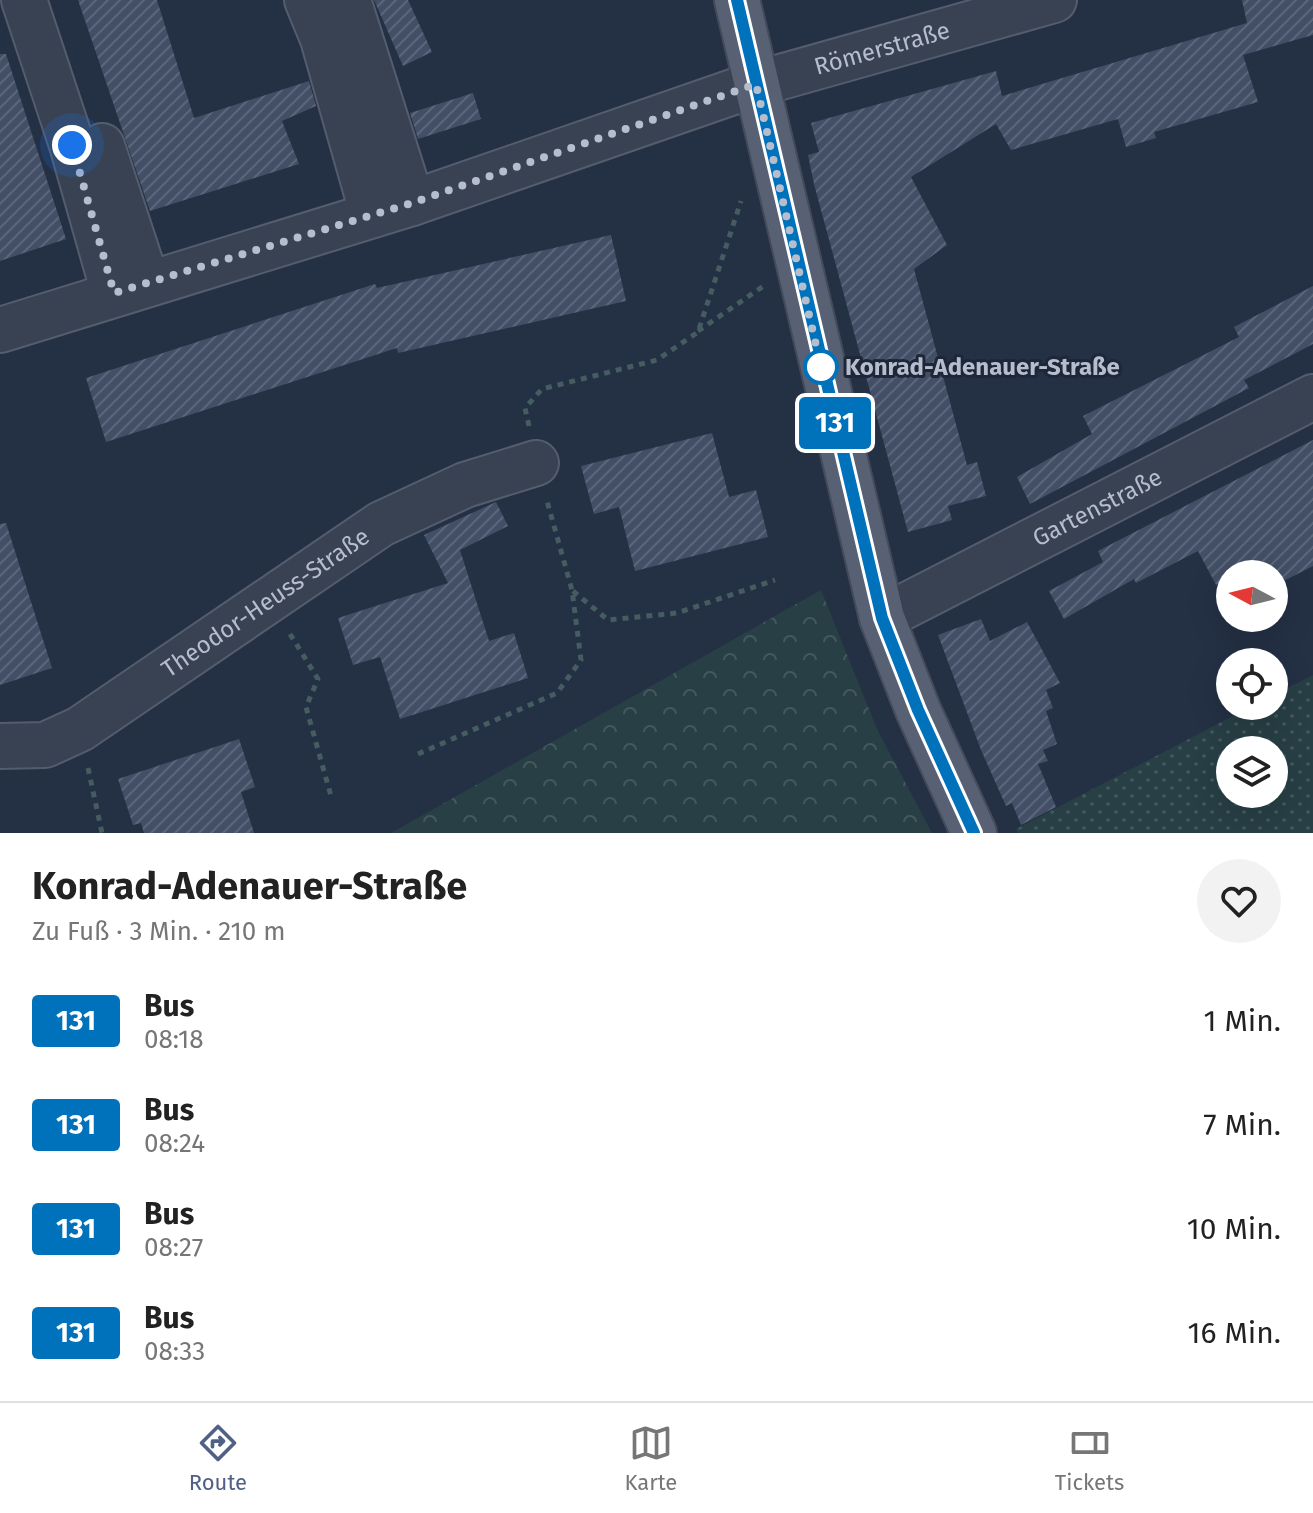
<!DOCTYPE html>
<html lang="de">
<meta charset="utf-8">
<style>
body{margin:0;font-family:"Fira Sans",sans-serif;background:#f2f2f2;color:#222;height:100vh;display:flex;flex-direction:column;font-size:30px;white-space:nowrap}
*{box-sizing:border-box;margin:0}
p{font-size:26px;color:#767676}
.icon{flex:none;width:44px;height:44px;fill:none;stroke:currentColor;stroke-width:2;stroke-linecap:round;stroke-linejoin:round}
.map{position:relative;height:833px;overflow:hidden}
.sheet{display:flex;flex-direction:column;background:#fff;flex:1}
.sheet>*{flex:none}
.badge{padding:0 16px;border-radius:6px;font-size:28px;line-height:52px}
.needle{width:52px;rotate:277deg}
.fabs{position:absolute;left:1216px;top:560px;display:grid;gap:16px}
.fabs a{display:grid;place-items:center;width:72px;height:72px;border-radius:50%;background:#fff;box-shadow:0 8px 32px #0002;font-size:40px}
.you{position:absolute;width:40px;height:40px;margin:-20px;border:6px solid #fff;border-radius:50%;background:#1a73e8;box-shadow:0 0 0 12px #1a73e833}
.map>.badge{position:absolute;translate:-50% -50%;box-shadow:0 0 0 4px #fff}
.round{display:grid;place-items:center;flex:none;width:84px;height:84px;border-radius:42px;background:#f2f2f2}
.overview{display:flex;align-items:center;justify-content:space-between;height:136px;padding:0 32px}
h1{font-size:38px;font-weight:700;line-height:60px}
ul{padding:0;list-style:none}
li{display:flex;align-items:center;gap:24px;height:104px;padding:0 32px}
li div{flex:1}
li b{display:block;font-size:30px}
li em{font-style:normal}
li .badge{min-width:88px;font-weight:700;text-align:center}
.tab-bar{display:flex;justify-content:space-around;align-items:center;height:112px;border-top:2px solid #e0e0e0;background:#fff;font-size:22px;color:#767676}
.tab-bar a{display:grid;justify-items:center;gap:4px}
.tab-bar .selected{color:#506185}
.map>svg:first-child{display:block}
.grass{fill:url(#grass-dots);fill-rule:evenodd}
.forest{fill:url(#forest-crowns)}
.building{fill:url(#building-hatch)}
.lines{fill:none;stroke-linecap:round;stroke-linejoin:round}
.minor-casing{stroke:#545d6d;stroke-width:48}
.major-casing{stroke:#434b5c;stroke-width:48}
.path{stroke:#455c61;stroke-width:5;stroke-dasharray:6 6;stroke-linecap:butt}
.minor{stroke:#394253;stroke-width:44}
.major{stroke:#576173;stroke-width:44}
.line-casing{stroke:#fff;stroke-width:18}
.line{stroke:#0072bc;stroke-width:12}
.walk{stroke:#b6bdcd;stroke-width:8;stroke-dasharray:0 14.4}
.stop-dot{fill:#fff;stroke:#0072bc;stroke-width:4}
.labels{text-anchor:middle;stroke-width:6;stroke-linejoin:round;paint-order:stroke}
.street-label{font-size:24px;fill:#b6bdcd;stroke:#1e2739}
.stop-label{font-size:24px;font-weight:bold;fill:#b6bdcd;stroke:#1e2739;text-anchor:start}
</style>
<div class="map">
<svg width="1313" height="833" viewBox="0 0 1313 833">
<defs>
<pattern id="grass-dots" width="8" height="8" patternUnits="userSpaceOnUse" patternTransform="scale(2)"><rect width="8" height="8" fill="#273f45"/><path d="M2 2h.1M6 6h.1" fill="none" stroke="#44595f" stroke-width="1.8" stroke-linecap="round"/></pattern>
<pattern id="forest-crowns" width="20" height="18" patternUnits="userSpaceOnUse" patternTransform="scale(2)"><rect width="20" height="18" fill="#273f45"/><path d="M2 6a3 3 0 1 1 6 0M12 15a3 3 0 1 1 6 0" fill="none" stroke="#44595f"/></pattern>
<pattern id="building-hatch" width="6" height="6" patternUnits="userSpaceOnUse" patternTransform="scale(2)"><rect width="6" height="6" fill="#434f66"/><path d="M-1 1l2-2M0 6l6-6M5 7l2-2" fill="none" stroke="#5c667b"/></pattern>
</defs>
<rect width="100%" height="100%" fill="#243044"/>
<path class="grass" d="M 1313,675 L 1313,833 L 1018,833 L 1016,829 L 1252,706 L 1274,706 L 1274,695 ZM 1230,750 L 1274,750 L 1274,794 L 1230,794 Z"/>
<path class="forest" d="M 821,590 L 877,729 L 932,833 L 391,833 Z"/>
<path class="building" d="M 78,0 L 157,0 L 194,118 L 309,81 L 316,106 L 282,121 L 299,164 L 150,211 Z
M 374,0 L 408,0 L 432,52 L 403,66 Z
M 1242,0 L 1313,0 L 1313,35 L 1243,55 L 1258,102 L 1154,132 L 1156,138 L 1126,147 L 1118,119 L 1011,150 L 996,124 L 911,177 L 947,245 L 914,269 L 967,465 L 977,462 L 986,496 L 948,506 L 952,520 L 908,532 L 814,184 L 808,155 L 819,152 L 811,123 L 996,71 L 1002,96 L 1247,23 Z
M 0,54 L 6,54 L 66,239 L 0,261 Z
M 473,93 L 481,119 L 418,139 L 410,113 Z
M 611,235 L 626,301 L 398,353 L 397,348 L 106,442 L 86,378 L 375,284 L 377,288 Z
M 1313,286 L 1313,344 L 1244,380 L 1249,388 L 1030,504 L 1017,477 L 1092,434 L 1083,416 L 1239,337 L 1234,327 Z
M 712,433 L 729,497 L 756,490 L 768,537 L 635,571 L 619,507 L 594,514 L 581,466 Z
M 1313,440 L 1313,566 L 1274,586 L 1274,574 L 1230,574 L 1230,578 L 1216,585 L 1198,551 L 1136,583 L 1134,579 L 1064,619 L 1049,591 L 1103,562 L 1098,551 Z
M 496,502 L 508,526 L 460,550 L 489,641 L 514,633 L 528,678 L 400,719 L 380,657 L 353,665 L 338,618 L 448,583 L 424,535 Z
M 6,523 L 52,668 L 0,685 L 0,524 Z
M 981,619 L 990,641 L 1027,622 L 1060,683 L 1046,690 L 1053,708 L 1046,711 L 1057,744 L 1043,750 L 1048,761 L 1038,764 L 1056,807 L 1021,825 L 1012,803 L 1006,806 L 981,750 L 938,635 Z
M 239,739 L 255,787 L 241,792 L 254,833 L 144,833 L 141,823 L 133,825 L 118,779 Z"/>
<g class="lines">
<g class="minor-casing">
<g id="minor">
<path d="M 24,0 L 72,145 L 114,293"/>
<path d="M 307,0 L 323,39 L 373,215"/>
<path d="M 348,0 L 412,203"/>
<path d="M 102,146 L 147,283"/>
<path id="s1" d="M 0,330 L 412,203 L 756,84 L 1054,0"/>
<path id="s2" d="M 882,618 L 1313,397"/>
<path id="s3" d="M 0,746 L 45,745 L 80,729 L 381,524 L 465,485 L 536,463"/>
</g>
</g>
<g class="major-casing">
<path id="major" d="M 737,0 L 882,618 L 918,710 L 974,833"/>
</g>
<path class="path" d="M 698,331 L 765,285
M 529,426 L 525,408 L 542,389 L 657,360 L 698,332 L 741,201
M 573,591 L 608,620 L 677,613 L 775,580
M 290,634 L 318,679 L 306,707 L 331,796
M 418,754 L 557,693 L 581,660 L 572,590 L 547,501
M 88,768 L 102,833"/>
<use href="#minor" class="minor"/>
<use href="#major" class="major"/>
</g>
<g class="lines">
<g class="line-casing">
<path id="line" d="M 737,0 L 882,618 L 918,710 L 974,833"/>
</g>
<use href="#line" class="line"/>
<path class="walk" d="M 72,145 L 114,293 L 412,203 L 756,84 L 821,367"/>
</g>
<circle class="stop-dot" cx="821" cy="367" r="16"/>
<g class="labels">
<g class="street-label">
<text dy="8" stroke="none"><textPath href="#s1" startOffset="926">Römerstraße</textPath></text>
<text dy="8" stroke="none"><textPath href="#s2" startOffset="242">Gartenstraße</textPath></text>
<text dy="8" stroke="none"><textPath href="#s3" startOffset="308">Theodor-Heuss-Straße</textPath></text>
</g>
<g class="stop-label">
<text x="845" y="375">Konrad-Adenauer-Straße</text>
</g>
</g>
</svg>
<div class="fabs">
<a><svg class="needle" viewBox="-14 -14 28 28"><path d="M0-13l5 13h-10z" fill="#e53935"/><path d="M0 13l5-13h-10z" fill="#767676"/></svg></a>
<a><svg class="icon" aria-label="locate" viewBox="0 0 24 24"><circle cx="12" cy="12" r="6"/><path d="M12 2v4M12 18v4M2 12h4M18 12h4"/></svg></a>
<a><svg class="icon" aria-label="layers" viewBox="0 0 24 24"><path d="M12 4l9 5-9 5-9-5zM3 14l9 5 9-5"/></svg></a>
</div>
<div class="you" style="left:72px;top:145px"></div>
<b class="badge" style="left:835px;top:423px;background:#0072bc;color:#fff">131</b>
</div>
<section class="sheet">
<div class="overview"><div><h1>Konrad-Adenauer-Straße</h1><p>Zu Fuß · 3 Min. · 210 m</p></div><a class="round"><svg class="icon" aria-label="heart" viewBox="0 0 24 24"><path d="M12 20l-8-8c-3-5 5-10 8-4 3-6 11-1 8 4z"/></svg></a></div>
<ul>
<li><span class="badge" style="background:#0072bc;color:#fff">131</span><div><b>Bus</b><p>08:18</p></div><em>1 Min.</em></li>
<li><span class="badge" style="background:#0072bc;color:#fff">131</span><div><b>Bus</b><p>08:24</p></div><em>7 Min.</em></li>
<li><span class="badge" style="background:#0072bc;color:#fff">131</span><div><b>Bus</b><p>08:27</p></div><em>10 Min.</em></li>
<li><span class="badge" style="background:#0072bc;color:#fff">131</span><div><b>Bus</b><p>08:33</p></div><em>16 Min.</em></li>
</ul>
</section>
<nav class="tab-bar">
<a class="selected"><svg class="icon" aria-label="directions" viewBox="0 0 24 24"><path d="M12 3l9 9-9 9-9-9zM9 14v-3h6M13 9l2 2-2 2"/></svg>Route</a>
<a><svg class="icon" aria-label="map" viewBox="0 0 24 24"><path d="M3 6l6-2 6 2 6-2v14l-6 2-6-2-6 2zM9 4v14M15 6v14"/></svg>Karte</a>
<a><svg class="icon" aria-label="tickets" viewBox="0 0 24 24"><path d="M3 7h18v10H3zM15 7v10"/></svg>Tickets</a>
</nav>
